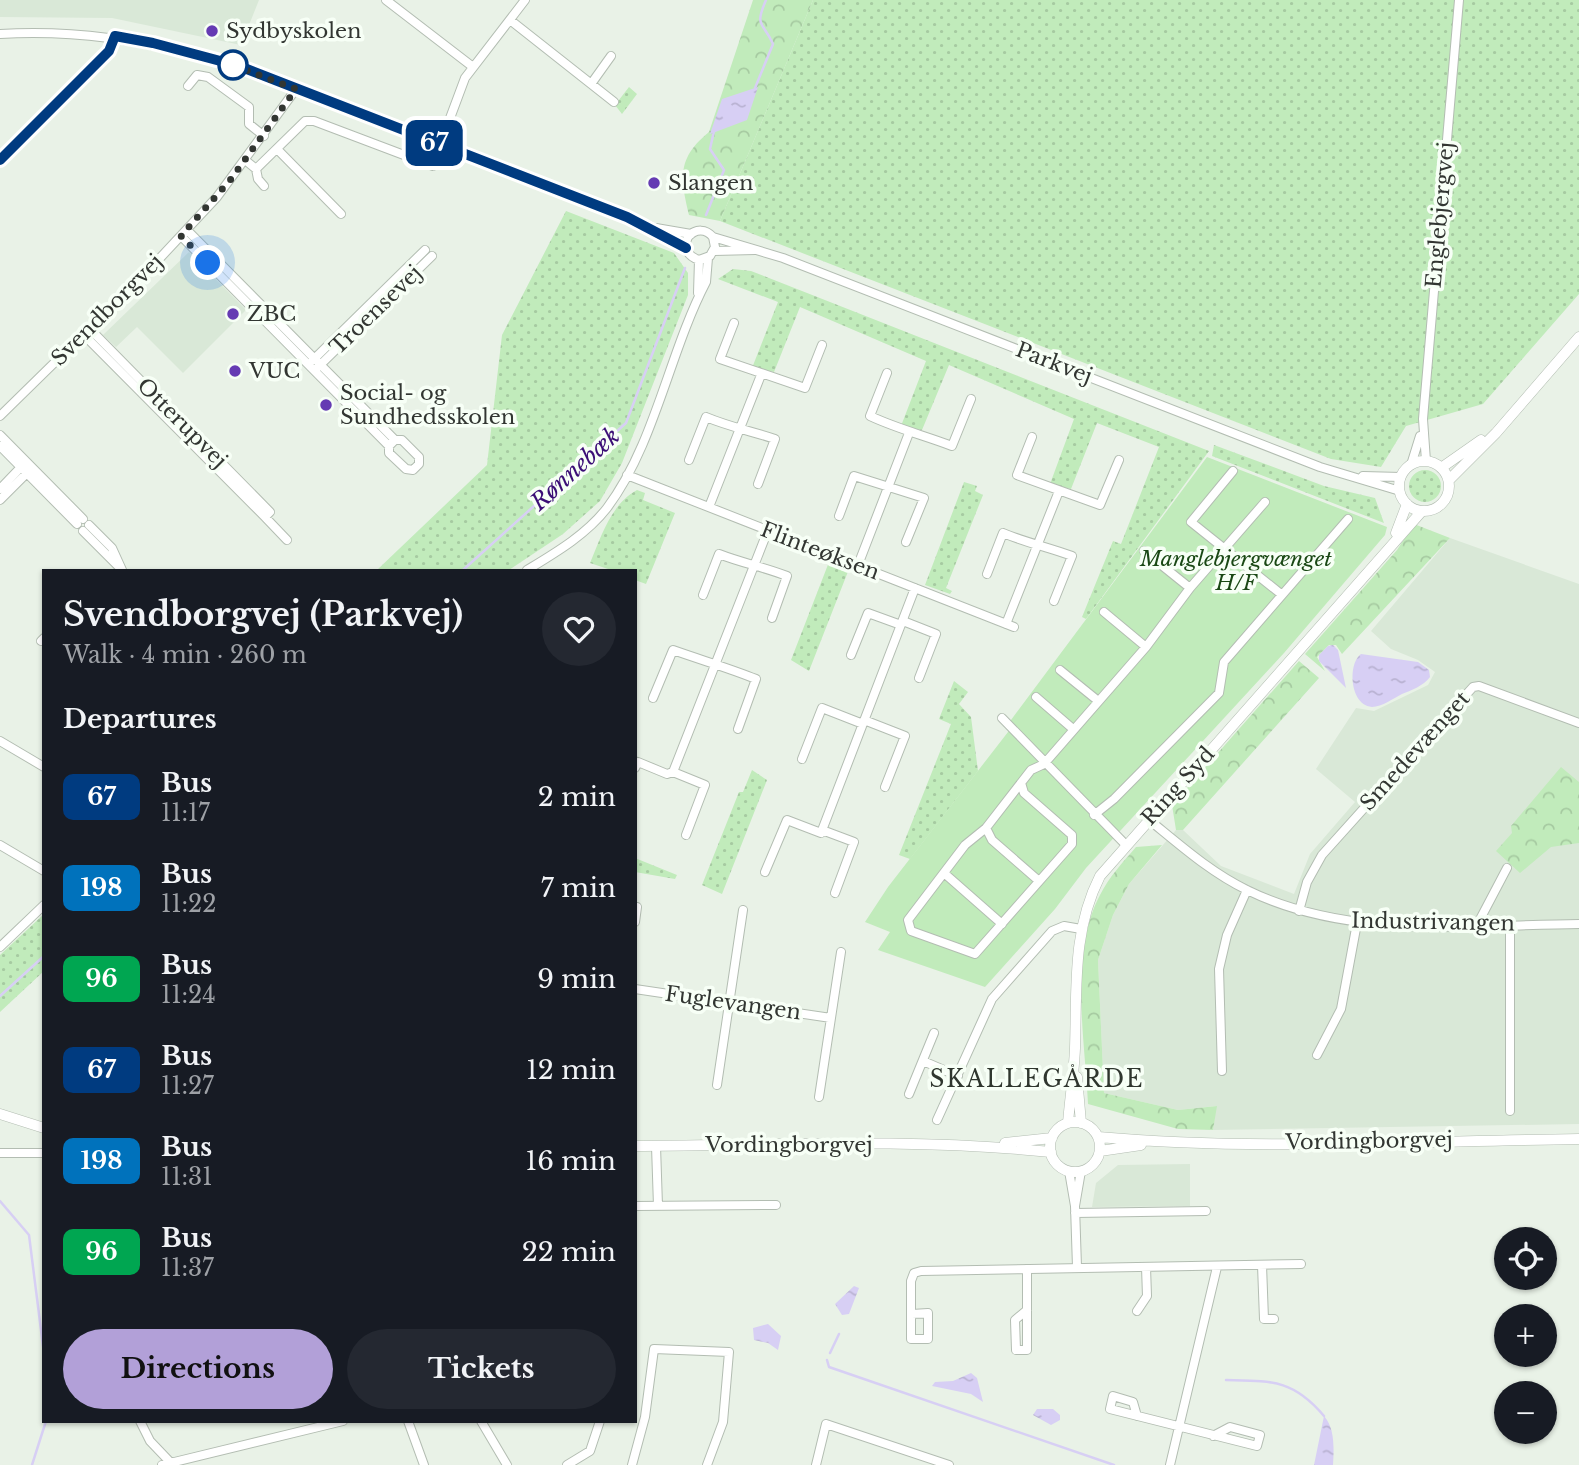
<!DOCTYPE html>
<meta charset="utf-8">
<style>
body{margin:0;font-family:"Libre Baskerville",serif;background:#242831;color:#f1f3f6;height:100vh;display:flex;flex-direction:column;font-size:26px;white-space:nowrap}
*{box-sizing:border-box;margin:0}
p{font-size:23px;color:#9ea1a6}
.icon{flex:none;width:38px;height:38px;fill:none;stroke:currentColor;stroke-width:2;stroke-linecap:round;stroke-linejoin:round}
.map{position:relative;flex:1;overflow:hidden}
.drawer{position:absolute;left:42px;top:569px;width:595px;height:854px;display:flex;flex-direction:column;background:#171b24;border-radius:0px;box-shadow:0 2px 5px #0004}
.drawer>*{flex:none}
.badge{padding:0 14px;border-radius:10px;font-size:24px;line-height:46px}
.fabs{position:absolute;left:1494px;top:1227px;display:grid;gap:14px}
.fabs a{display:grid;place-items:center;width:63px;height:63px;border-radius:50%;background:#171b24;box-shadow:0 2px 5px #0004;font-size:35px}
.you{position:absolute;width:35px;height:35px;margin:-18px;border:5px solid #fff;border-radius:50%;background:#1a73e8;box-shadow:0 0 0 10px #1a73e833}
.map>.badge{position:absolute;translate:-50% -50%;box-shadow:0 0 0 4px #fff}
h2{padding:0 21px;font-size:26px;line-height:63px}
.round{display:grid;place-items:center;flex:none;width:74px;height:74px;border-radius:37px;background:#242831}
.headline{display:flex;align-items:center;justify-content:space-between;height:119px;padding:0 21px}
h1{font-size:33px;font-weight:700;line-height:52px}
.button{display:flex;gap:14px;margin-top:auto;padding:14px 21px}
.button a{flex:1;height:80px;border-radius:42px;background:#b2a0d8;color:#111;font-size:28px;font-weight:700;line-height:80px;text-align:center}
.button a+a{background:#242831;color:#f1f3f6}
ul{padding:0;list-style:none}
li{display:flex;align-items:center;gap:21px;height:91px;padding:0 21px}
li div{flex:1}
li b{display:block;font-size:26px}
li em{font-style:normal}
li .badge{min-width:77px;font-weight:700;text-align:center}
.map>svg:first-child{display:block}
.built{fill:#d9e8d7}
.grass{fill:url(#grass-dots)}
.forest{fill:url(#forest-crowns)}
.garden{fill:#c1ebbb}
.water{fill:url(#water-ripples)}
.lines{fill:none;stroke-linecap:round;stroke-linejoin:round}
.stream{stroke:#d7cff4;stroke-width:2.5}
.minor-casing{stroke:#b3bdb2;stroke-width:10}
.major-casing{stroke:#b3bdb2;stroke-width:11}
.minor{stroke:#fff;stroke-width:8}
.major{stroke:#fff;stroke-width:10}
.line-casing{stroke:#fff;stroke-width:16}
.line{stroke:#003b80;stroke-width:10}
.walk{stroke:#323632;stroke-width:7;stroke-dasharray:0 12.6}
.poi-dot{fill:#653bb3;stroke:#f7fff6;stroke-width:2.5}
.stop-dot{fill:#fff;stroke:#003b80;stroke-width:3.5}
.labels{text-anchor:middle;stroke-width:7;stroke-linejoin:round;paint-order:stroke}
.poi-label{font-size:21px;fill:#323632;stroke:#f7fff6;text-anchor:start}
.street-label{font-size:21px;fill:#323632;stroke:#f7fff6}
.park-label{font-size:21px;font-style:italic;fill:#1a4815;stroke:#f7fff6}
.water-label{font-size:23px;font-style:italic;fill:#3b0e76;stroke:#f7fff6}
.neighbourhood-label{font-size:23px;letter-spacing:2px;fill:#2f362e;stroke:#f7fff6}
</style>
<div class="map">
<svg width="1579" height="1465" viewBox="0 0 1579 1465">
<defs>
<pattern id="grass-dots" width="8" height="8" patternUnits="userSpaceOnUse" patternTransform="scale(1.75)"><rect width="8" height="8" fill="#c1ebbb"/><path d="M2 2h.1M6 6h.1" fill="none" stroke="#a6caa1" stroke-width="1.8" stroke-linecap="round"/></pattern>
<pattern id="forest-crowns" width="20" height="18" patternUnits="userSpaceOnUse" patternTransform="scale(1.75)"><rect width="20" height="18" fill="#c1ebbb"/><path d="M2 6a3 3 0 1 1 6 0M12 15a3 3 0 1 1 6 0" fill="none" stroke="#a6caa1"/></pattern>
<pattern id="water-ripples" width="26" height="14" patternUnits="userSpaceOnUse" patternTransform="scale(1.75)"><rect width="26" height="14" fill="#d7cff4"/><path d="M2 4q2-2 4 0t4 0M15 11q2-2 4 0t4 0" fill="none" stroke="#b9b2d2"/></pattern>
</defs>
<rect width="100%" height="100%" fill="#e9f2e7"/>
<path class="built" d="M 0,0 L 259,0 L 241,45 L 112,18 L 0,17 Z
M 189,252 L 246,310 L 183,373 L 137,327 L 116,347 L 103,335 Z
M 1450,538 L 1579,584 L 1579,1124 L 1213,1130 L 1216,1106 L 1178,1110 L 1104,1093 L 1098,960 L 1113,915 L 1129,884 L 1176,830 L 1183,830 L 1221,866 L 1294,894 L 1310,854 L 1355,802 L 1316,769 L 1356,708 L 1374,711 L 1428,685 L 1435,672 L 1418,660 L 1391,649 L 1371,631 Z
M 1190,1164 L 1190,1206 L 1092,1207 L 1096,1183 L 1118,1165 Z"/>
<path class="grass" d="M 813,0 L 1579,0 L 1579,294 L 1483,404 L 1406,426 L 1381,467 L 1331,459 L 720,221 Z
M 629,87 L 637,94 L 622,114 L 615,105 Z
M 566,211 L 674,253 L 688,273 L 688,295 L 622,463 L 600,501 L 563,534 L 509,570 L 377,570 L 487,465 L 502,335 Z
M 733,269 L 751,271 L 1209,451 L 1086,619 L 1082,617 L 1113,541 L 1121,544 L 1159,447 L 1097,423 L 1071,489 L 1050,484 L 1074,419 L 949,365 L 922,430 L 901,426 L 926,361 L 800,307 L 774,372 L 752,368 L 778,302 L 718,279 Z
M 1214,445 L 1324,486 L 1375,498 L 1384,523 L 1212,456 Z
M1409 486a16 16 0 1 1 32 0a16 16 0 1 1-32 0Z
M 964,482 L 977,486 L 975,491 L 983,495 L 946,588 L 952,591 L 950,594 L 925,585 Z
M 637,490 L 645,493 L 643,500 L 675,513 L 646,584 L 635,580 L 635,570 L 611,570 L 590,563 C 601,537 611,504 637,490 Z
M 829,562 L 849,569 L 809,671 L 791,660 Z
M 954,681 L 968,692 L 959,704 L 971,717 L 978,771 L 910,859 L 899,855 L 951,724 L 939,719 Z
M 752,770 L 767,780 L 722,894 L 702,885 L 739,792 L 743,792 Z
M 635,858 L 677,875 L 675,879 L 635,872 Z
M 44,914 L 44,971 L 0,1012 L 0,955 Z"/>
<path class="forest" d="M 753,0 L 813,0 L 720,221 L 689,215 C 680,178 677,158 709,132 Z
M 1414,524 L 1450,538 L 1342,654 L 1336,645 L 1329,645 L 1317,657 L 1325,671 L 1305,654 L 1397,550 Z
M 1299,661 L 1319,678 L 1183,830 L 1176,830 L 1172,805 Z
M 1561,767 L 1579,782 L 1579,843 L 1551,847 L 1520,873 L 1496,851 L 1512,833 L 1511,826 Z
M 1162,845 L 1129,884 L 1113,915 L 1098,960 L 1104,1093 L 1178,1110 L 1217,1106 L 1213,1130 L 1178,1129 L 1088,1104 C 1085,1040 1069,953 1100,895 C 1109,877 1123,862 1136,847 Z"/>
<path class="garden" d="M 1207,457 L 1387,527 L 1385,535 L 1284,653 L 1086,868 L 1055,909 L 985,987 L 878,950 L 890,932 L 865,922 L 888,887 L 1008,732 L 1011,720 Z"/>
<path class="water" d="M 758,87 L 747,120 L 710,134 L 722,99 Z
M 1328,646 L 1333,645 L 1338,650 L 1346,688 L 1319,661 L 1319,655 Z
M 1361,654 L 1418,662 L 1429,670 L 1430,677 C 1423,686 1412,690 1402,694 C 1394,698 1382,707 1372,707 C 1350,706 1347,664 1361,654 Z
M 854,1286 L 859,1288 L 849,1314 L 842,1315 L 835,1304 Z
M 768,1324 L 781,1336 L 778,1350 L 768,1343 L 754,1340 L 753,1328 Z
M 971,1373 L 977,1378 L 983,1402 L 971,1394 L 932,1386 L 935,1382 L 953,1381 Z
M 1037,1409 L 1053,1409 L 1060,1415 L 1060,1420 L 1051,1425 L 1033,1415 Z
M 1324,1416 C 1335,1428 1334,1449 1333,1465 L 1314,1465 Z"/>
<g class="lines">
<path class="stream" d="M 755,88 L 773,44 C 763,21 754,28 766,0
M 706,215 L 724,170 L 710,149 L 714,131
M 463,570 L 626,423 L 685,268
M 0,996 L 44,956
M 0,1201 L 29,1235 L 44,1354
M 830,1353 L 839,1334
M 827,1360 L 829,1367 L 1114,1465
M 1226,1380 C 1271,1381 1293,1379 1324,1416
M 32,1465 L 46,1421"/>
<g class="minor-casing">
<path id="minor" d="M 386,0 L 473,67
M 510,20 L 614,102
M 0,34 C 151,25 261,76 398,129 C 482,161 566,193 650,226 L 686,248
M 591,84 L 611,56
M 188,86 L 197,75 L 208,77 L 249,107 L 249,124 L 264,136
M 440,145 L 465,78 L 525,0
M 277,149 L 341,214
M 0,160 L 109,51 L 115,36
M 245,160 L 256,169 L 305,121 L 314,121 L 433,166
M 256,169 L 258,179 L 264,186
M 656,228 L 691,234
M 187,230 L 395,440
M 181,236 L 389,446 L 389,453 L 406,469 L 413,470 L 419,464 L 419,457 L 402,440 L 395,440 L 389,446
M 713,237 L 715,247 L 710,256 L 699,260 C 687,256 683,247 688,237 C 696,228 706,229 713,237 L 783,258 L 1320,467 L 1400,491
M 714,251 L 755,250
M 698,293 L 699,260
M 734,323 L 720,359 L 805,388 L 822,345
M 89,328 L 270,512 L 265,517 L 287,540
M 83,334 L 265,517
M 313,360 L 425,250
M 317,368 L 432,256
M 887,373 L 870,416 C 898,429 923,435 952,446 L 971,399
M 0,416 L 146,273 L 217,197 L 296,89
M 0,435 L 83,519
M 1032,437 L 1017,475 L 1100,505 L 1119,460
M 0,446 L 77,524
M 689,460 L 706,417 C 730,427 751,431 775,439 L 758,484
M 1426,461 L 1423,419 L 1459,0
M 1411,465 L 1420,436
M 1233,471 L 1191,522 L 1281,594
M 627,475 L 1014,627
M 1363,476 L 1401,477
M 0,489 L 24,464
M 0,500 L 30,470
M 709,507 L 761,375
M 839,516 L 854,476 L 924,498 L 906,542
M 89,525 L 112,548 L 122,570
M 83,531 L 118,566
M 1144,551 L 1190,588
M 858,565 L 909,433
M 527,570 C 555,553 586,535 607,508 C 655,444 669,353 706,282 L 708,258
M 987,574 L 1003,533 C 1027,543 1048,547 1072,556 L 1054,601
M 703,595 L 719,554 C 742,563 764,567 787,576 L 772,618
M 1104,612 L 1146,647
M 903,621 L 936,634 L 919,678
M 1006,624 L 1059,491
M 41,641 L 44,638
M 851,655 L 868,613 L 901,625
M 1060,670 L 1097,700
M 1036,697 L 1073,729
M 653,698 L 673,650 C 701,660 729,668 756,679 L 738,729
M 1002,718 L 1125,844
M 864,720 L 905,736 L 885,787
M 0,741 L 44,767
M 802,759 L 822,708 L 863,724
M 635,768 L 638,762 L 667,774 L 673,772 L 768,530
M 673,772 L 705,785 L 686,835
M 1021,783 L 1024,793 L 1072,835 L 1072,844 L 975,954 L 911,931 L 908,920 L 965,845 L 986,828 L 1031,770 L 1044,764 L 1146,647 L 1190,588 L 1265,502
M 1094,815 L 1114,799 L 1219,693 L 1224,662 L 1348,519
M 1148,819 C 1180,845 1210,872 1247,890 C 1349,940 1469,925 1579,924
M 986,828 L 992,840 L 1039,881
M 822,830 L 854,842 L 835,893
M 0,845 L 44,871
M 765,872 L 787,820 L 821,833 L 915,588
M 944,873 L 1002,924
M 1299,911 L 1307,882 L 1322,855 L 1473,687 L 1479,686 L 1579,723
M 635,922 L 637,907
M 1510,924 L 1510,1111
M 1477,925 L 1507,868
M 0,947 L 44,905
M 635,989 L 831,1018
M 1317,1055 L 1341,1009 L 1357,923
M 923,1061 L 958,1076
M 1222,1071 L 1219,969 L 1227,935 L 1247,890
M 717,1085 L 743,910
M 909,1094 L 934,1033
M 819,1097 L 841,952
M 937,1120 L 992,999 L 1052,931 L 1064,926 L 1081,929
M 656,1146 L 658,1206
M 0,1153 L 44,1153
M 1069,1171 L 1075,1206 L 1077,1267
M 635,1206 L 776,1205
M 1075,1206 L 1081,1171
M 1075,1213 L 1206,1211
M 1262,1265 L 1264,1319 L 1274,1319
M 1027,1310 L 1015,1320 L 1016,1350 L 1027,1350 L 1027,1269
M 1137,1311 L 1147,1296 L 1146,1267
M 912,1314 L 928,1313 L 928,1339 L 911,1339 L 911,1281 L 914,1273 L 921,1271 L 1301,1264
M 1137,1416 L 1133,1402 L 1113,1396 L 1110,1409 L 1257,1446 L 1260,1435 L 1230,1427 L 1213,1436
M 140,1421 L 150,1441 L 171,1463
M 408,1421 L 424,1465
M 481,1421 L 507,1465
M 162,1465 L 343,1421
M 567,1465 L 590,1451 L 600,1421
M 632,1465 L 645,1417 L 654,1349 L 729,1352 L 723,1422 L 707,1465
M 816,1465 L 826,1424 L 949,1465
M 1170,1465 L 1217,1267"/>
</g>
<g class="major-casing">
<path id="major" d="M1399 486a25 25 0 1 1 50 0a25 25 0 1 1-50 0Z
M 1441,468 L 1481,440
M 1449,480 L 1496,433 L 1579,337
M 1396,533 L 1407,504
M 1077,1077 L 1081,1123
M 0,1114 L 44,1128
M1050 1147a25 25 0 1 1 50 0a25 25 0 1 1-50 0Z
M 1068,1123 C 1070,1098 1074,1073 1075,1048 C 1077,988 1072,931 1100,876 L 1422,511
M 1098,1137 C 1257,1151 1419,1141 1579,1139
M 1005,1143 L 1052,1138
M 635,1146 C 774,1145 913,1138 1051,1152
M 1100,1151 L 1141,1145"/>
</g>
<use href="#minor" class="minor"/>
<use href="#major" class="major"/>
</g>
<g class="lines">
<g class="line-casing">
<path id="line" d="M 0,160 L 109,51 L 115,36 L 153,43 L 239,66 L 627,217 L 686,248"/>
</g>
<use href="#line" class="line"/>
<path class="walk" d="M 208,263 L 181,236 L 231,179 L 296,89 L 233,65"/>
</g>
<g class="poi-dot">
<circle cx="212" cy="31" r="7"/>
<circle cx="654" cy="183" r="7"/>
<circle cx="233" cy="314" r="7"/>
<circle cx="235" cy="371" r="7"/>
<circle cx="326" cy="405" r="7"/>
</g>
<circle class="stop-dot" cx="233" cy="65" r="14"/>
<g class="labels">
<g class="poi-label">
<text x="226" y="38">Sydbyskolen</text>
<text x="668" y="190">Slangen</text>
<text x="247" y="321">ZBC</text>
<text x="249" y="378">VUC</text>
<text x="340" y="400">Social- og<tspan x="340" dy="24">Sundhedsskolen</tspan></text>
</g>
<g class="street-label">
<text transform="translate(1440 215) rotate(-85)" y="7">Englebjergvej</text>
<text transform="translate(107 310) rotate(-45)" y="7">Svendborgvej</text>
<text transform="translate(376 310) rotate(-44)" y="7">Troensevej</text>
<text transform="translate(1054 363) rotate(21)" y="7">Parkvej</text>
<text transform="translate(182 423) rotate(45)" y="7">Otterupvej</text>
<text transform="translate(820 551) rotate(21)" y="7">Flinteøksen</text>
<text transform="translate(1415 751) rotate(-48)" y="7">Smedevænget</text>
<text transform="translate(1178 786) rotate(-48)" y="7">Ring Syd</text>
<text transform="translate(1433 922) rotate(1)" y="7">Industrivangen</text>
<text transform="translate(733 1003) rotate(8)" y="7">Fuglevangen</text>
<text transform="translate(1369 1141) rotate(-1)" y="7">Vordingborgvej</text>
<text x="789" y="1152">Vordingborgvej</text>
</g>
<g class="park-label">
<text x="1236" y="566">Manglebjergvænget<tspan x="1236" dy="24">H/F</tspan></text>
</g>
<g class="water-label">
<text transform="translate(575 469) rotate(-42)" y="8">Rønnebæk</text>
</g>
<g class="neighbourhood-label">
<text x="1037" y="1087">SKALLEGÅRDE</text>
</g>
</g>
</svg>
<div class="fabs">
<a><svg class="icon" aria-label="locate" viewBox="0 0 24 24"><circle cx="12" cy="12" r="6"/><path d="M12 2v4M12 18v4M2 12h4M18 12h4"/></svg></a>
<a>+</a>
<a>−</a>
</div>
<div class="you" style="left:208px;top:263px"></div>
<b class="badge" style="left:434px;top:143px;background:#003b80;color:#fff">67</b>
<section class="drawer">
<div class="headline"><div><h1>Svendborgvej (Parkvej)</h1><p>Walk · 4 min · 260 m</p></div><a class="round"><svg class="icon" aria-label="heart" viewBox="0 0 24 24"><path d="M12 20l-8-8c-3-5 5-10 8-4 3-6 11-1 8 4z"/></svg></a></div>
<h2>Departures</h2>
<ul>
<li><span class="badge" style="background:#003b80;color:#fff">67</span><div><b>Bus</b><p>11:17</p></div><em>2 min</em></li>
<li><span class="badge" style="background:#0072bc;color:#fff">198</span><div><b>Bus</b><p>11:22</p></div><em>7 min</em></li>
<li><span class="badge" style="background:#00a651;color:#fff">96</span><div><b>Bus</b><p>11:24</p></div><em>9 min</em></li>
<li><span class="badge" style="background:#003b80;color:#fff">67</span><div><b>Bus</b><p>11:27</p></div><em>12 min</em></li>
<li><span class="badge" style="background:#0072bc;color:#fff">198</span><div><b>Bus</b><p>11:31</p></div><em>16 min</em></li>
<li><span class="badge" style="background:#00a651;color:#fff">96</span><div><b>Bus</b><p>11:37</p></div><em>22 min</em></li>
</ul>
<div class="button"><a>Directions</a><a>Tickets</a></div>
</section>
</div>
